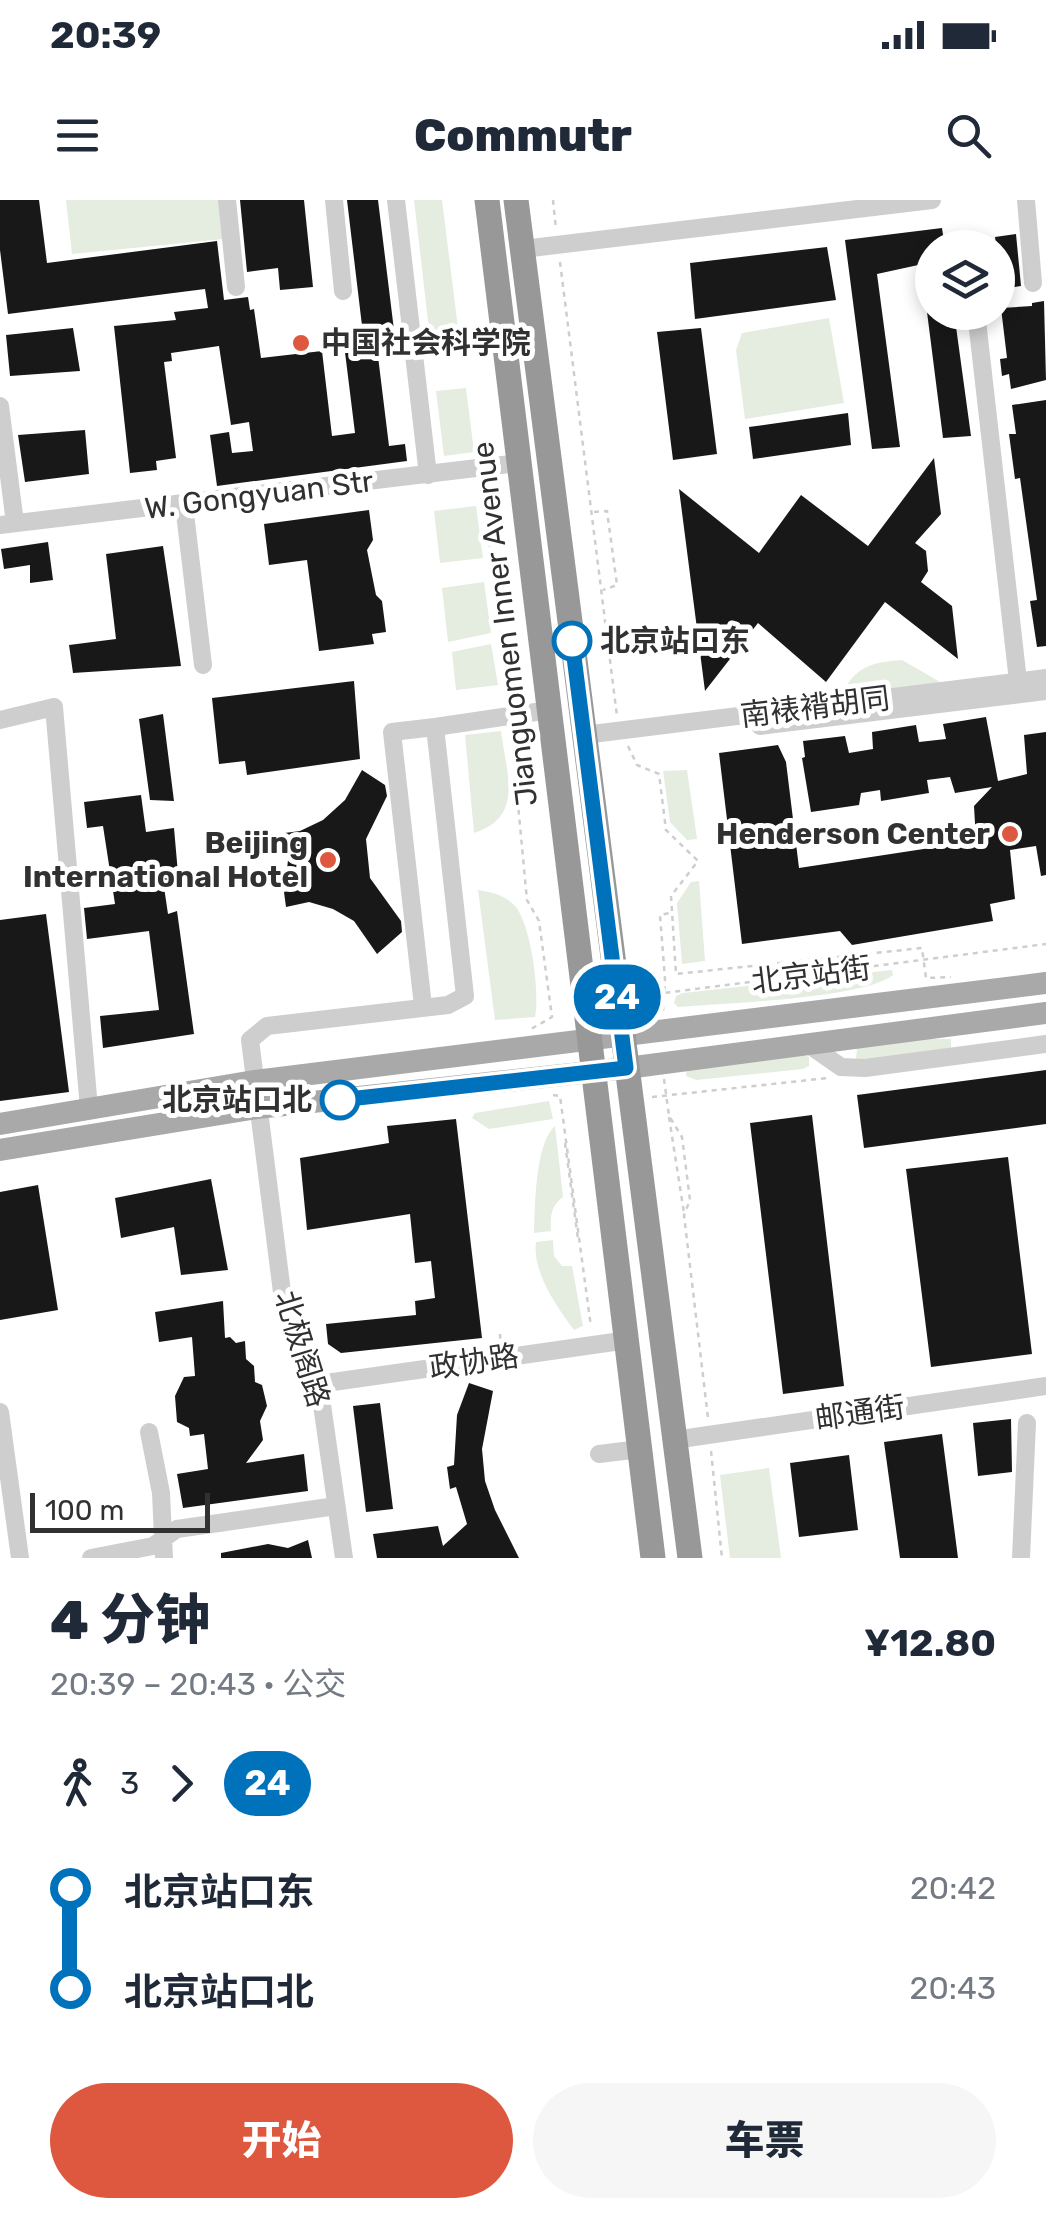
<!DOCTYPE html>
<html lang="zh">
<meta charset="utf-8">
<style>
body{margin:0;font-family:Rubik,"Noto Sans SC",sans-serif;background:#f6f6f7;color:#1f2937;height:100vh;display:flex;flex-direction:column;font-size:38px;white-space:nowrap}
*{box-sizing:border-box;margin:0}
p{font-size:32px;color:#747a83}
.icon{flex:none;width:55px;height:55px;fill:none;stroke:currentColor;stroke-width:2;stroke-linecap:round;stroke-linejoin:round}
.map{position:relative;height:1358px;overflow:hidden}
.sheet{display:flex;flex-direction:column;background:#fff;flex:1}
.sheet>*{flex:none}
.badge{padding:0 20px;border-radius:32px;font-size:35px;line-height:65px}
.controls{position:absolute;left:915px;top:30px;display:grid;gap:20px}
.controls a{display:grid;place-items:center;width:100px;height:100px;border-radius:50%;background:#fff;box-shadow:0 5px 15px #0003;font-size:50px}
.scale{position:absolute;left:30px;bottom:25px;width:180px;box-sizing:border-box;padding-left:10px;border:5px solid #313131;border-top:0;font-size:28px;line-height:35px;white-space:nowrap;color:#313131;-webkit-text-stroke:8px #fff;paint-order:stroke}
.map>.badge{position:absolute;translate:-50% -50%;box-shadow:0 0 0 5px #fff}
.legs{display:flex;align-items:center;gap:15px;height:110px;padding:0 50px;font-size:32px}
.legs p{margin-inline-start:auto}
.summary{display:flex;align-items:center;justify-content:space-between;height:170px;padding:0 50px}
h1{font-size:55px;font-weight:800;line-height:75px}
.cta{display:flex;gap:20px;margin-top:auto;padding:20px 50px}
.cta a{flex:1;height:115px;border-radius:60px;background:#dd583e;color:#fff;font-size:40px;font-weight:800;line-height:115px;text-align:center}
.cta a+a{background:#f6f6f7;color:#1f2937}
ul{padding:0 50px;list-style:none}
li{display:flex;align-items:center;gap:35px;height:100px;font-size:38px}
li i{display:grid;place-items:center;width:15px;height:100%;margin:0 12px;background:currentColor}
li i::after{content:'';width:25px;height:25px;margin:-12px;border:8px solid;border-radius:50%;background:#fff}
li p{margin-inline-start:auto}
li:first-child i{background:linear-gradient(#0000 50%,currentColor 0)}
li:last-child i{background:linear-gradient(currentColor 50%,#0000 0)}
.status{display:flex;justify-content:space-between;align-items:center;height:70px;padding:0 50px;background:#fff;direction:ltr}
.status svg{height:28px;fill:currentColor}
header{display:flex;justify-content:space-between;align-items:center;height:130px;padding:0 50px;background:#fff;font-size:45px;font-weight:800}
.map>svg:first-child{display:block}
.green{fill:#e4ede0}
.building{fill:#181818}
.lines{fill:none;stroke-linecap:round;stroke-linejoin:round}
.path{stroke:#cecece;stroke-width:2.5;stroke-dasharray:5 5;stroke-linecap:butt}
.minor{stroke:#cecece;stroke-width:18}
.major{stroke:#a9a9a9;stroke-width:22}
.highway{stroke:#989898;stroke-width:25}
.line-1-casing{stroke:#fff;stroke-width:22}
.line-1{stroke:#0072bc;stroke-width:15}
.poi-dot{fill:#dd583e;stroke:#fff;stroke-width:4}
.stop-1-dot{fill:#fff;stroke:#0072bc;stroke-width:5}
.labels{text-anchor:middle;stroke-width:10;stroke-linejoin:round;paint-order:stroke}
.poi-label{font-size:30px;font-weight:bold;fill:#313131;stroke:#fff;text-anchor:end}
.street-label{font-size:30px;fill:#313131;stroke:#fff}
.stop-label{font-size:30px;font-weight:bold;fill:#313131;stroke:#fff;text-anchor:start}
</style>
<div class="status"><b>20:39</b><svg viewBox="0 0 49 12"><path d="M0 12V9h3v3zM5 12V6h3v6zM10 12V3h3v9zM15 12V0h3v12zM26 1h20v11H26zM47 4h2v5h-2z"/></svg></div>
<header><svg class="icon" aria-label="menu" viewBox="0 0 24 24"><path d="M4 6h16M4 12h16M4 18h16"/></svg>Commutr<svg class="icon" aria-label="search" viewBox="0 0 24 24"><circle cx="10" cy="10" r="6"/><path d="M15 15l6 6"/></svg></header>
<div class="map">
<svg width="1046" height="1358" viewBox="0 0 1046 1358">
<rect width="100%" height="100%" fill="#fff"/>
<path class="green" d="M 66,0 L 220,0 L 224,39 L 72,54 Z
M 414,0 L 442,0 L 461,152 L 432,155 Z
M 829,118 L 844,203 L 745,219 L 736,150 L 742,133 Z
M 466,188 L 474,252 L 444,256 L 436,191 Z
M 476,306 L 483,358 L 440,363 L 434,311 Z
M 484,382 L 491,433 L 448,442 L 442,388 Z
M 491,444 L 498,485 L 456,490 L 452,452 Z
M 902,460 L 940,482 L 895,493 L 844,491 C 856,465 876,462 902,460 Z
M 501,531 C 506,573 525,617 474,633 L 465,535 Z
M 687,570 L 697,639 L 687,640 L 670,622 L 663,571 Z
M 699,681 L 705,761 L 682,764 L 677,703 L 691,682 Z
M 478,690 C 491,692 505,695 515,706 C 531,724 540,793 535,817 L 495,820 Z
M 892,770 L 893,775 C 862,799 724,803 678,807 L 674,803 L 676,796 L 683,793 Z
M 920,839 L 951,839 L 951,849 L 867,861 L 856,859 L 857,848 Z
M 803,854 L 809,857 L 809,866 L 803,869 L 696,880 L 686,876 L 687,867 Z
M 549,901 L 553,919 L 489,929 L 472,918 L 475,913 Z
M 555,926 L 563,997 C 551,1006 550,1016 551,1031 L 534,1033 C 535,1007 535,943 555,926 Z
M 553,1040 L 554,1056 L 562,1066 L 572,1066 L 583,1126 L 574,1130 C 557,1107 532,1072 536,1042 Z
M 769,1268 L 781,1358 L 730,1358 L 720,1275 Z"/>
<path class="building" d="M 0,0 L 39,0 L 47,63 L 217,41 L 224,100 L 248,97 L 250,110 L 254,109 L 261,158 L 322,151 L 332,236 L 355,233 L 343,136 L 363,134 L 347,0 L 378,0 L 394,130 L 375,132 L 389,246 L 405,244 L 407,261 L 217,286 L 210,235 L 229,232 L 232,253 L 253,251 L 249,222 L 231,225 L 219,146 L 171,153 L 172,161 L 164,162 L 176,258 L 156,261 L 157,270 L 130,273 L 114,126 L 176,120 L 174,112 L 208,108 L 205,89 L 8,114 L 0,50 Z
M 240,0 L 304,0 L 313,87 L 280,90 L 278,68 L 247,72 Z
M 942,28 L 945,48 L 932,48 L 932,62 L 877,74 L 900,247 L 872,249 L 845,40 Z
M 1016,34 L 1021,86 L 1002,89 L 995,37 Z
M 827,47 L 836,100 L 695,119 L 690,63 Z
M 1044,101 L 1046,180 L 1011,189 L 1009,174 L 1002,176 L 1000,159 L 1007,158 L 1001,108 L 1032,106 L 1032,103 Z
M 927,112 L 954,112 L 971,236 L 943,238 Z
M 73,128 L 80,171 L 10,176 L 6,135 Z
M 701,128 L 717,254 L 673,260 L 657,132 Z
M 1046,200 L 1046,446 L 1037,447 L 1030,401 L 1037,400 L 1020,278 L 1015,279 L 1009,234 L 1016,234 L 1012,205 Z
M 848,213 L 851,245 L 753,259 L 749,227 Z
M 85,230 L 89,274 L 25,282 L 18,235 Z
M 934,258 L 941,314 L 915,343 L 926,351 L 928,371 L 921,382 L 952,406 L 958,459 L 885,402 L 826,482 L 758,423 L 705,491 L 679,289 L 759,353 L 801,295 L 868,346 Z
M 369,310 L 373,340 L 367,350 L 376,395 L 382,401 L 386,432 L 372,434 L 374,444 L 319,451 L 307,360 L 269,365 L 264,324 Z
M 48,342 L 53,380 L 30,383 L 30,365 L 4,369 L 1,349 Z
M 163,346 L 181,466 L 73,473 L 69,445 L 116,439 L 106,354 Z
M 354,481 L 360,559 L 247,575 L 245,561 L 219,564 L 212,498 Z
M 163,514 L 174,601 L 150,600 L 139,519 Z
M 986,517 L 998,581 L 1027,574 L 1024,535 L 1046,532 L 1046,675 L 1041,676 L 1036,646 L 1010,650 L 1015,699 L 990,704 L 993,721 L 852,745 L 840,731 L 742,744 L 719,553 L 778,545 L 786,562 L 799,668 L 976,641 L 974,606 L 992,587 L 955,593 L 950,577 L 927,580 L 929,593 L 881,601 L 880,590 L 861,593 L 859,605 L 811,612 L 802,558 L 805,557 L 803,541 L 845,536 L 849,553 L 873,549 L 872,532 L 916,525 L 919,542 L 946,539 L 943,524 Z
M 362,570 L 385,585 L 387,596 L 366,639 L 370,678 L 401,721 L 402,732 L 377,754 L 354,721 L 333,709 L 309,702 L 286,707 L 284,692 L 293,689 L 287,669 L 289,651 L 278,646 L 277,634 L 300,631 L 323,620 L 345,600 Z
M 141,595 L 146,632 L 174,628 L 179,685 L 164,687 L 168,714 L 177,711 L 194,834 L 103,848 L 100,816 L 159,810 L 149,731 L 87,739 L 84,708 L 115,704 L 103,626 L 87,628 L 84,602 Z
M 46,714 L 69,892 L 0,901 L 0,720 Z
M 1046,870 L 1046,924 L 864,948 L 857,895 Z
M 812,915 L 844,1186 L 783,1194 L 750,923 Z
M 456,919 L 482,1138 L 341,1153 L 328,1144 L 326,1124 L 416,1115 L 415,1101 L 435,1098 L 431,1061 L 415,1063 L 410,1014 L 307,1030 L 300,958 L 389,943 L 387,926 Z
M 1008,957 L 1032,1154 L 931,1167 L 906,969 Z
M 211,979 L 228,1070 L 181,1075 L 174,1027 L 121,1038 L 115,998 Z
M 38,985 L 58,1110 L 0,1120 L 0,992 Z
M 223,1101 L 225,1138 L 230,1137 L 236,1143 L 245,1141 L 246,1159 L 254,1166 L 255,1182 L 262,1185 L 267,1206 L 260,1221 L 263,1240 L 246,1263 L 304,1254 L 308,1291 L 183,1308 L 177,1274 L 208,1269 L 204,1234 L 190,1236 L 189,1228 L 177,1222 L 175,1196 L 184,1177 L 195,1176 L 192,1137 L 159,1142 L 155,1112 Z
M 469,1183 L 493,1191 L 482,1249 L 485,1281 L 495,1310 L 519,1358 L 377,1358 L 373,1334 L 438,1326 L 443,1346 L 467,1324 L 456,1287 L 450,1289 L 447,1267 L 454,1265 L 457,1215 Z
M 380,1203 L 393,1309 L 366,1312 L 353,1206 Z
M 1011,1219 L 1012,1272 L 978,1276 L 973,1223 Z
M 942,1234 L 958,1358 L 900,1358 L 884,1242 Z
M 849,1255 L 858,1330 L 799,1337 L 790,1263 Z
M 308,1340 L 312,1358 L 221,1358 L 221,1353 L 268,1344 L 288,1348 Z"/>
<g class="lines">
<path class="path" d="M 553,0 L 556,29
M 560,62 L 617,516
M 482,282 L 509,502
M 594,312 L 607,311 L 617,385 L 603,390
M 511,530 L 527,700 L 539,721 L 552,817 L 531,829
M 628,546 L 637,565 L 659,574 L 666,630 L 698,661 L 671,696 L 676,774 L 922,748 L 926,778 L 951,777
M 638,805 L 664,793 L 1046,744
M 663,811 L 665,779 L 660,715 L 670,713
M 664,879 L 669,916 L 682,937 L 690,1000 L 684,1015 L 708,1218
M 553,895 L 560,896 L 591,1127
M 652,897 L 828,878
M 669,917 L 684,1013
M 565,943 L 578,1039
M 500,1134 L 501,1145
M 711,1251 L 722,1358"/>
<path class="minor" d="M 227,0 L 236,87
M 334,0 L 343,91
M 396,0 L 428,275
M 1026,0 L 1033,83
M 523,49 L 932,0
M 976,112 L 1018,481
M 0,206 L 15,323
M 184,305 L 203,465
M 0,325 L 518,263
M 0,520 L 54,507 L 89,908
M 760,526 L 1046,491
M 435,527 L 549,510
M 584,535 L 1046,478
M 808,844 L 841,867 L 865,868 L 1046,844
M 319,1184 L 628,1140
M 0,1212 L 20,1358
M 149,1232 L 161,1293 L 164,1358
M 674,1240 L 1046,1186
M 599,1254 L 640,1249
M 91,1358 L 153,1346 L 177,1329 L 336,1306
M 344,1358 L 319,1184 L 284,1108 L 250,840 L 267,826 L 448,805 L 465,796 L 435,527 L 392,532 L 423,806
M 1021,1358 L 1027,1223"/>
<path class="major" d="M 0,924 L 254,881 L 1046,783
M 0,950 L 257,908 L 627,868 L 1046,813"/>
<path class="highway" d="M 487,0 L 653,1358
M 516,0 L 690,1358"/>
</g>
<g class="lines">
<g class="line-1-casing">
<path id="line-1" d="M 340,900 L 626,868 L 572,441"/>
</g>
<use href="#line-1" class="line-1"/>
</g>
<g class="poi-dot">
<circle cx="301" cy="143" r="10"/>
<circle cx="1010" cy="634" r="10"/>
<circle cx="328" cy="660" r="10"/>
</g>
<g class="stop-1-dot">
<circle cx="572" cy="441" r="18"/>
<circle cx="340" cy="900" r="18"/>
</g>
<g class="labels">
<g class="poi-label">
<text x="321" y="153" text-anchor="start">中国社会科学院</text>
<text x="990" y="644">Henderson Center</text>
<text x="308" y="653">Beijing<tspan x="308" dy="34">International Hotel</tspan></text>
</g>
<g class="street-label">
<text transform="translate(259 295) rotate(-7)" y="10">W. Gongyuan Str</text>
<text transform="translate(505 424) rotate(-97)" y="10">Jianguomen Inner Avenue</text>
<text transform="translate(815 507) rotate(-7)" y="10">南裱褙胡同</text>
<text transform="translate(811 775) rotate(-7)" y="10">北京站街</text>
<text transform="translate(302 1149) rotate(73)" y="10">北极阁路</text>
<text transform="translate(474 1162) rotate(-8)" y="10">政协路</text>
<text transform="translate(860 1213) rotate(-8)" y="10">邮通街</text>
</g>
<g class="stop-label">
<text x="600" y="451">北京站口东</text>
<text x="312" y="910" text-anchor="end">北京站口北</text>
</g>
</g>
</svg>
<div class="controls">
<a><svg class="icon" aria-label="layers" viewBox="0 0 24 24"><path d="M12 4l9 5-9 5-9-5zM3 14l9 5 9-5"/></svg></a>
</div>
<div class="scale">100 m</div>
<b class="badge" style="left:617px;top:797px;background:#0072bc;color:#fff">24</b>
</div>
<section class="sheet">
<div class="summary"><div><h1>4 分钟</h1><p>20:39 – 20:43 · 公交</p></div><b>¥12.80</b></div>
<div class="legs"><svg class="icon" aria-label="walk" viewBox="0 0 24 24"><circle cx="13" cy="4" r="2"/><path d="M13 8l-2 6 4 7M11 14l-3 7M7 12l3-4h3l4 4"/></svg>3<svg class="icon" aria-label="forward" viewBox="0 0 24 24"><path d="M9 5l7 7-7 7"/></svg><b class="badge" style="background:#0072bc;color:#fff">24</b></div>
<ul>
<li><i style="color:#0072bc"></i><b>北京站口东</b><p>20:42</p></li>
<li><i style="color:#0072bc"></i><b>北京站口北</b><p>20:43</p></li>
</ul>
<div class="cta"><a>开始</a><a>车票</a></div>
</section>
